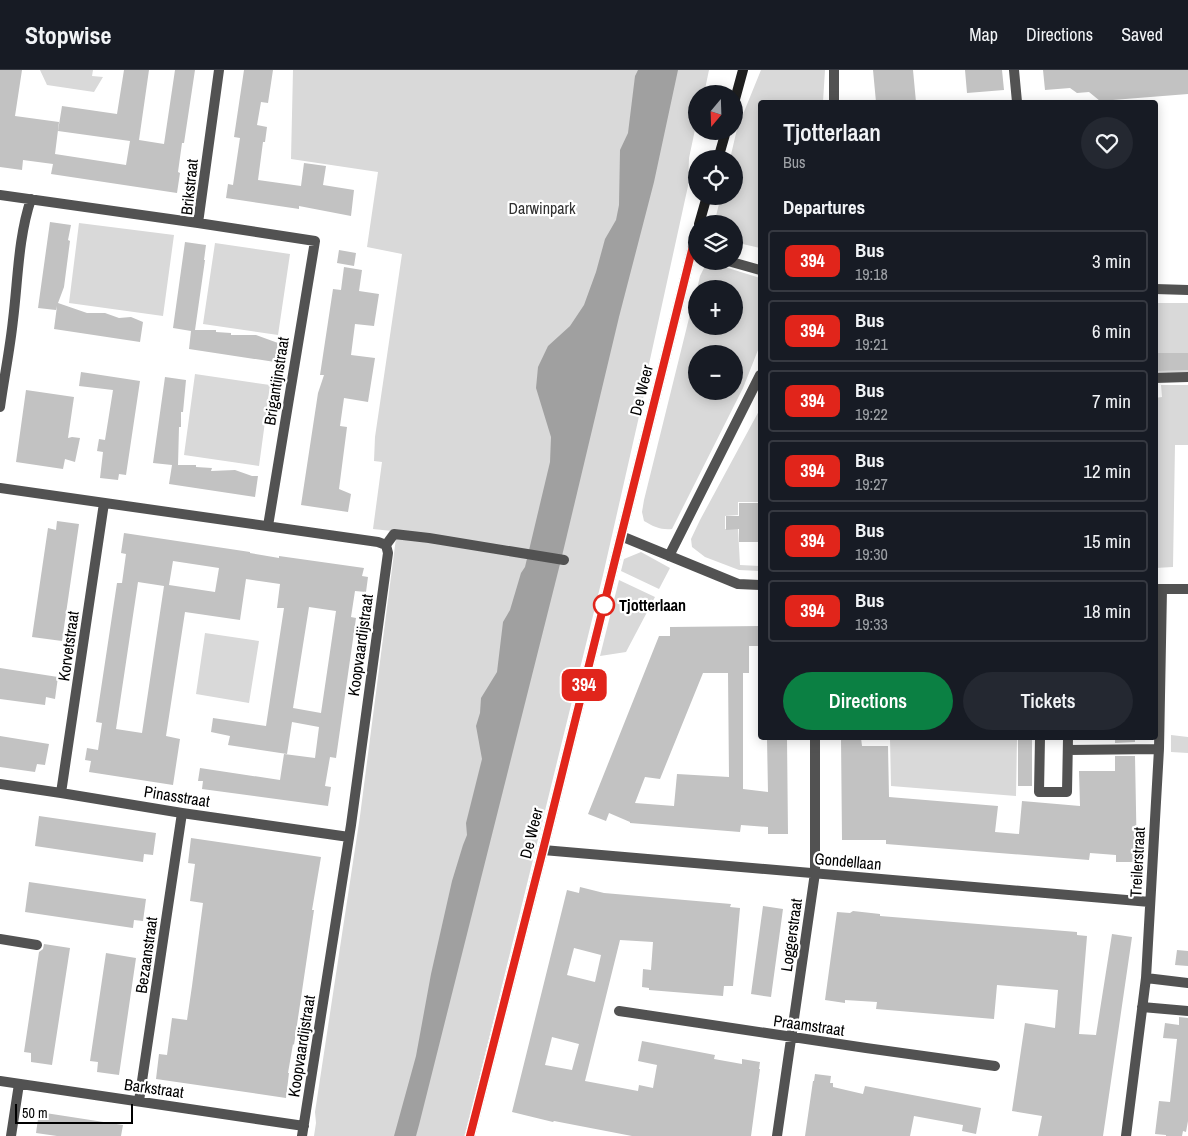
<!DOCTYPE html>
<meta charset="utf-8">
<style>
body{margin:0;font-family:"Archivo Narrow",sans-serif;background:#242831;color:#f1f3f6;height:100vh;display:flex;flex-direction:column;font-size:19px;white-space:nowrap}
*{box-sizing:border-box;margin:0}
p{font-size:16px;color:#9ea1a6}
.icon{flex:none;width:28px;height:28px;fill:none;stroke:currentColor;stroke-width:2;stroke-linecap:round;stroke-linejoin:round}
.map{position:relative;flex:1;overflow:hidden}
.drawer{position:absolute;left:758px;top:30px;width:400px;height:640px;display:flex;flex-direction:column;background:#171b24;border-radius:5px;box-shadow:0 2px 12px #0003}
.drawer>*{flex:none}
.badge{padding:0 10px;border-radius:8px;font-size:18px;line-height:32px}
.needle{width:32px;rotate:199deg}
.fabs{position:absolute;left:688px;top:15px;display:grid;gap:10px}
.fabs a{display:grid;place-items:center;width:55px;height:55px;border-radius:50%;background:#171b24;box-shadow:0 2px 12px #0003;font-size:25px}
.scale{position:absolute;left:15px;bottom:12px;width:118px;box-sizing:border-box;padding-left:5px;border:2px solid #000;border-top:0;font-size:14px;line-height:18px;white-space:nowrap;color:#000;-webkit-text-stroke:4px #fff;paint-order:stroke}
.map>.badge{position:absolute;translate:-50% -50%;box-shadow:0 0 0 2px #fff}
h2{padding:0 25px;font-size:19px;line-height:45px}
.round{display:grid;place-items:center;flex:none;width:52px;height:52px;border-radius:26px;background:#242831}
.summary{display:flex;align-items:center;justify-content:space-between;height:85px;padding:0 25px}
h1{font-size:24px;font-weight:600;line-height:38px}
.action{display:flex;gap:10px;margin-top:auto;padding:10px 25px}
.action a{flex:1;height:58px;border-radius:30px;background:#0b8043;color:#fff;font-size:20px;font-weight:600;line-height:58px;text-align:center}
.action a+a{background:#242831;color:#f1f3f6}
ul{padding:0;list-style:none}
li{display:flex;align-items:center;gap:15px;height:62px;margin:0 10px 8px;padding:0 15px;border:2px solid #363941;border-radius:5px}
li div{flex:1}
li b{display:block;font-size:19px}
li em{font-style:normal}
li .badge{min-width:55px;font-weight:700;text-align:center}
header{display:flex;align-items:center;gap:30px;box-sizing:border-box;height:70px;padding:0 25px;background:#171b24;border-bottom:1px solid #363941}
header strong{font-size:24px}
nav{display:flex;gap:28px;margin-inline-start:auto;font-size:18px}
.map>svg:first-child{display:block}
.green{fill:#d9d9d9;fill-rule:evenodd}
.water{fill:#a0a0a0}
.building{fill:#c2c2c2;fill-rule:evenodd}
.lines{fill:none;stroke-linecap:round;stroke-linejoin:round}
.street{stroke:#525252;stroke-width:10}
.secondary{stroke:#1f1f1f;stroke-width:10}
.line-casing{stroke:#fff;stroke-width:11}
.line{stroke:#e1251b;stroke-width:8}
.stop-dot{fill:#fff;stroke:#e1251b;stroke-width:2.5}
.labels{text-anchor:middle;stroke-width:4.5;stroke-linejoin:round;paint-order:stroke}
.street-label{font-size:16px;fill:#000;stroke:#fff}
.park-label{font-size:16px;fill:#303030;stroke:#fff}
.stop-label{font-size:16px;font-weight:bold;fill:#000;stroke:#fff;text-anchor:start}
</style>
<header>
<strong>Stopwise</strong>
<nav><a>Map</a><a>Directions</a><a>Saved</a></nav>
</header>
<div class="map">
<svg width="1188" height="1066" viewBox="0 0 1188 1066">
<rect width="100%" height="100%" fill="#fff"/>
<path class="green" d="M 40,0 L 93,0 L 92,6 L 103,7 L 94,22 L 47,15 Z
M 293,0 L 709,0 L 704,24 L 696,24 L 696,55 L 689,88 L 688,116 L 644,317 L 645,320 L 603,505 L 465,1066 L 314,1066 L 316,1053 L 315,1042 L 360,746 L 396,468 L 392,461 L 373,459 L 382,392 L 374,391 L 375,367 L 402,184 L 367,177 L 378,102 L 291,89 Z
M 761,0 L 825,0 L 823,32 L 760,32 L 760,178 L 734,172 L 734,154 L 714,154 L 721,126 L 734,126 L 734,89 L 730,89 L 737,59 Z
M 79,153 L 174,165 L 163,246 L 69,233 Z
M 215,173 L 290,184 L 278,265 L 203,254 Z
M 712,193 L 760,208 L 760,275 L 743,318 L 672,459 C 661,460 654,457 644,451 L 642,442 L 644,430 L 696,220 L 696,256 L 734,256 L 734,219 L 697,219 L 700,206 L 704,198 ZM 696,284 L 734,284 L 734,321 L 696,321 Z
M 1155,233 L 1188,233 L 1188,303 L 1155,304 Z
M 195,304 L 270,315 L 259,396 L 184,385 Z
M 1161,315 L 1188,315 L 1188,375 L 1175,375 L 1173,497 L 1155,498 L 1155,328 L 1162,327 Z
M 760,339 L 760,432 L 738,432 L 738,445 L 725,446 L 725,459 L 738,459 L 740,495 L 760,496 L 760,501 L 739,500 L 705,487 L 692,477 L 691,469 L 700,450 Z
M 641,482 L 670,498 L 659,519 L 621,501 L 624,489 Z
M 619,510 L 655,527 L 626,582 L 600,586 Z
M 205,563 L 259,571 L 249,633 L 196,624 Z
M 1171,665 L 1188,667 L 1188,683 L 1171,682 Z
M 890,668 L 1017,668 L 1016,726 L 891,716 Z"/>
<path class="water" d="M 638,0 L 678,0 L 654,112 L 619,247 L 562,486 L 419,1055 L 416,1066 L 394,1066 L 416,986 L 431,904 L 452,811 L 463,775 L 467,765 L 466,753 L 482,689 L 476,656 L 480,643 L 481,628 L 497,602 L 503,552 L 510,540 L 521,503 L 525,497 L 550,392 L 551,367 L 536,318 L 538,297 L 548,276 L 570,256 L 584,235 L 596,202 L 605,169 L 616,150 L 619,135 L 620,80 L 628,63 L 635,6 Z"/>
<path class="building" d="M 0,0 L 22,0 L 15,46 L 59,52 L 55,84 L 126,95 L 130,71 L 58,61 L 62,36 L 117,44 L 124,0 L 149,0 L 139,70 L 164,74 L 175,0 L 195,0 L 184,73 L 182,73 L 178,102 L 180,103 L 177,123 L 51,104 L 53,94 L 23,90 L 22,100 L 0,97 Z
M 244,0 L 273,0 L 268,33 L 261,32 L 257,55 L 267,57 L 265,72 L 263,72 L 258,110 L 301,116 L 304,93 L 326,96 L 323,115 L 354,120 L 351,146 L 299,136 L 299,139 L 226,128 L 228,114 L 233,115 L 240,68 L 234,67 Z
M 873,0 L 913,0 L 916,32 L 876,32 Z
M 965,0 L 1002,0 L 1004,20 L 967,23 Z
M 1043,0 L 1188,0 L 1188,24 L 1100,31 L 1089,22 L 1077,23 L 1070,18 L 1045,20 Z
M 50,152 L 71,155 L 68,170 L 70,171 L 64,217 L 58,233 L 87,243 L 105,243 L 119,248 L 131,247 L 143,252 L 140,272 L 54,259 L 57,236 L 56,240 L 38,238 Z
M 185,172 L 206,175 L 204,190 L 205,190 L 195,260 L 216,260 L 216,262 L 231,263 L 231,265 L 256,265 L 278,273 L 275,292 L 189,279 L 191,261 L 173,258 Z
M 339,180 L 356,183 L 354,196 L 337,193 Z
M 344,197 L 362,200 L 359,221 L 379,224 L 374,256 L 355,254 L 351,285 L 375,288 L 368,332 L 344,328 L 340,356 L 347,357 L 339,419 L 351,424 L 348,442 L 301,435 L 318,323 L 324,305 L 320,305 L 333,219 L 341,220 Z
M 1155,283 L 1188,283 L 1188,300 L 1155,301 Z
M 81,302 L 140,311 L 126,405 L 119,404 L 118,410 L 100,408 L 103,382 L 97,381 L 99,369 L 105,370 L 113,320 L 79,316 Z
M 165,307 L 186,310 L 183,342 L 181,342 L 181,357 L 179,357 L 178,395 L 196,395 L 196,397 L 212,398 L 211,401 L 235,400 L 252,406 L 258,406 L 255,427 L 169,414 L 172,395 L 153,393 Z
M 26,320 L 74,327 L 68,368 L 72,367 L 80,368 L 75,392 L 65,389 L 63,399 L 16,392 Z
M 739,433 L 760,433 L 760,472 L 739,472 L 739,459 L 726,460 L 726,446 L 739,446 Z
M 57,451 L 79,454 L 62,571 L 32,567 L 48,458 L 56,460 Z
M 124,463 L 250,482 L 250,483 L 279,488 L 279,486 L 364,498 L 362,506 L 368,507 L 366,522 L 355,521 L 351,547 L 356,548 L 336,688 L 330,687 L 325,716 L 331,717 L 328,736 L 202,719 L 203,711 L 198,711 L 200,698 L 280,710 L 284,684 L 315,688 L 319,657 L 292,652 L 287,684 L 228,675 L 230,666 L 211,662 L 213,648 L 266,656 L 284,538 L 277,538 L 280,514 L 246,509 L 240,550 L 185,542 L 166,666 L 180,669 L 173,715 L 89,702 L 91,691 L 85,690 L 87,678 L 98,680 L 102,653 L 96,652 L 117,513 L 122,513 L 126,484 L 121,483 ZM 173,491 L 219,498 L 215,522 L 169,515 ZM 138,512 L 164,516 L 142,663 L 116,659 ZM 309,537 L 336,541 L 321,643 L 293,638 Z
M 760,556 L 760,576 L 749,576 L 749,603 L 743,603 L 743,719 L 768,722 L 767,668 L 787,668 L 788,764 L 768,764 L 768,757 L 741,755 L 740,762 L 630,753 L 630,752 L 609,743 L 606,751 L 588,744 L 659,566 L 670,566 L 670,557 ZM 703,603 L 728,603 L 729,707 L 677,704 L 674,736 L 635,733 L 645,707 L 660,709 Z
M 0,598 L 58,607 L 55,629 L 46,627 L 45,635 L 0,629 Z
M 0,666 L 49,674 L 45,695 L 37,694 L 35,702 L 0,697 Z
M 841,668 L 861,668 L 862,676 L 888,676 L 889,727 L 998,736 L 995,762 L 1019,764 L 1022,731 L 1080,736 L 1079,701 L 1115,701 L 1115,686 L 1135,686 L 1137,792 L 1116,792 L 1116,785 L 1090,783 L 1089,790 L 886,774 L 886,770 L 842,770 Z
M 1018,668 L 1032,668 L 1032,716 L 1018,716 Z
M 1115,668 L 1135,668 L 1135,672 L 1115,673 Z
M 39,746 L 156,763 L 153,785 L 144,784 L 143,792 L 35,776 Z
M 191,768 L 321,787 L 312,840 L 314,840 L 294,975 L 293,974 L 288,1003 L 289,1003 L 286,1028 L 156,1009 L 159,984 L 167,985 L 172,948 L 187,950 L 192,916 L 203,833 L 190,831 L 195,794 L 188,793 Z
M 29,812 L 146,829 L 143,851 L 134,850 L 133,858 L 25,842 Z
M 580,817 L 604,823 L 731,834 L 730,837 L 740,838 L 733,916 L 724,916 L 723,926 L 649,920 L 649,918 L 642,917 L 643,899 L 651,900 L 653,872 L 620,870 L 585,1011 L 638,1021 L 639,1015 L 653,1018 L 657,995 L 638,991 L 642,971 L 715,985 L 714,989 L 742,994 L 742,989 L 760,992 L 759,999 L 760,999 L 751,1066 L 632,1066 L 554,1051 L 553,1052 L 512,1042 L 567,820 L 579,823 ZM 574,878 L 601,885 L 595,912 L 567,905 ZM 552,967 L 579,974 L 572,1000 L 545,995 Z
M 763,836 L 783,839 L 771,927 L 751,924 Z
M 853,841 L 880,844 L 880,846 L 1077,862 L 1077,865 L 1087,866 L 1079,964 L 1096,965 L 1112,864 L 1132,867 L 1103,1066 L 1038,1066 L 1042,1046 L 1012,1041 L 1025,953 L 1055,958 L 1058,920 L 997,915 L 994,949 L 876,939 L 877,932 L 845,930 L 845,933 L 825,930 L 837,842 L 850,843 Z
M 44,874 L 70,878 L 52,995 L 31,992 L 31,983 L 24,982 L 39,882 L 43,879 Z
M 1177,880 L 1188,881 L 1188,896 L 1175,895 Z
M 106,883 L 136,888 L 119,1005 L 97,1002 L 98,992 L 90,991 Z
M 1179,947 L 1188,948 L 1188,1051 L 1186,1062 L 1183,1061 L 1182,1066 L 1166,1066 L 1166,1065 L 1155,1064 L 1159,1031 L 1170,1032 L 1177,969 L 1163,968 L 1165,953 L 1179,955 Z
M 815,1004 L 831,1006 L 830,1013 L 833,1013 L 833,1017 L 863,1024 L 865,1016 L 981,1038 L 976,1064 L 962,1061 L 963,1055 L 914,1046 L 910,1066 L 805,1066 L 813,1011 L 814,1011 Z
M 39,1042 L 123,1055 L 121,1066 L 57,1066 L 36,1063 Z"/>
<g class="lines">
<path class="street" d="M 1014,0 L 1017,32
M 834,32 L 834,0
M 0,125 L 198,153 L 315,171 L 268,456
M 198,153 L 219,0
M 728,191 L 760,200
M 1155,219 L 1188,220
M 1155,308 L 1188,307
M 0,337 C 4,308 10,279 13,250 C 18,210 18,168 31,129
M 0,418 L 378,472 L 386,475 L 388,483 L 351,755 L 302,1066
M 621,466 L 738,514 L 760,515
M 386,475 L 394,464 L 429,468 L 564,490
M 669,486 L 760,305
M 1155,519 L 1188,519
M 1040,668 L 1039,722 L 1067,722 L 1068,668
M 1068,680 L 1159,679
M 0,714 L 61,723 L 182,743 L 349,767
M 61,723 L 104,433
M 543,780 L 1150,832
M 0,869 L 37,875
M 1146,908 L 1188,913
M 1142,937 L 1188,941
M 619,941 L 866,978 L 995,996
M 0,1011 L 304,1056
M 139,1031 L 182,743
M 11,1066 L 19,1014
M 777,1066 L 815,803 L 815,668
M 1126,1066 L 1146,908 L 1159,679 L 1162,519"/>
<path class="secondary" d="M 734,33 L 743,0
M 718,89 L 726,61
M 699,154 L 707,126
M 470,1066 L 543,780 L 696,164"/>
</g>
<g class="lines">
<g class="line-casing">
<path id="line" d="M 470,1066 L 543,780 L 696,164"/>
</g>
<use href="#line" class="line"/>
</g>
<circle class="stop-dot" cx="604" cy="535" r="10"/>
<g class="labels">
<g class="street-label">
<text transform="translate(189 117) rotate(-84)" y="6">Brikstraat</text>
<text transform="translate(276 311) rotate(-81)" y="6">Brigantijnstraat</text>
<text transform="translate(641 320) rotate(-76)" y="6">De Weer</text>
<text transform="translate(360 575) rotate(-82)" y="6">Koopvaardijstraat</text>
<text transform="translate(68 576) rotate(-82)" y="6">Korvetstraat</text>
<text transform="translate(177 726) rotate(9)" y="6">Pinasstraat</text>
<text transform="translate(531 763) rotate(-76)" y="6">De Weer</text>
<text transform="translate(848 791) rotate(5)" y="6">Gondellaan</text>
<text transform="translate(1137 792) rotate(-87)" y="6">Treilerstraat</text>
<text transform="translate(791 865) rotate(-82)" y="6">Loggerstraat</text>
<text transform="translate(146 885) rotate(-82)" y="6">Bezaanstraat</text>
<text transform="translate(809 955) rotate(8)" y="6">Praamstraat</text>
<text transform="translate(301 976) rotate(-81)" y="6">Koopvaardijstraat</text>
<text transform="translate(154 1018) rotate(8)" y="6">Barkstraat</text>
</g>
<g class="park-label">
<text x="542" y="144">Darwinpark</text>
</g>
<g class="stop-label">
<text x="619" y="541">Tjotterlaan</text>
</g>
</g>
</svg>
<div class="fabs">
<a><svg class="needle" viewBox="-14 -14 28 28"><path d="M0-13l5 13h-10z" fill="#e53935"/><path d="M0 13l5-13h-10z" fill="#9ea1a6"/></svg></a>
<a><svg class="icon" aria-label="locate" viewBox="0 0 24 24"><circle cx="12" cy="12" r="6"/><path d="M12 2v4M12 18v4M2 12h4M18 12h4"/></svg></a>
<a><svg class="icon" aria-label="layers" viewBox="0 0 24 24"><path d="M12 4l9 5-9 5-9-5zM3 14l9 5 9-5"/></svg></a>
<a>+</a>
<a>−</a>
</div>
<div class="scale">50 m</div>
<b class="badge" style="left:584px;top:615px;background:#e1251b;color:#fff">394</b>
<section class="drawer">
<div class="summary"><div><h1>Tjotterlaan</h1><p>Bus</p></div><a class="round"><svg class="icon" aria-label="heart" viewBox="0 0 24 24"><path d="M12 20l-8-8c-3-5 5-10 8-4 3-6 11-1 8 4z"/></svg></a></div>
<h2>Departures</h2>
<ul>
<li><span class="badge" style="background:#e1251b;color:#fff">394</span><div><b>Bus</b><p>19:18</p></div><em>3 min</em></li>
<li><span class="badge" style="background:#e1251b;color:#fff">394</span><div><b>Bus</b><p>19:21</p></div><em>6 min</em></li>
<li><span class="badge" style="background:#e1251b;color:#fff">394</span><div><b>Bus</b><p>19:22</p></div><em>7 min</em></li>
<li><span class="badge" style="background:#e1251b;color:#fff">394</span><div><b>Bus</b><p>19:27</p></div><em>12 min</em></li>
<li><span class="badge" style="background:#e1251b;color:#fff">394</span><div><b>Bus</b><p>19:30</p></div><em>15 min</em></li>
<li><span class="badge" style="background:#e1251b;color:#fff">394</span><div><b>Bus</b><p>19:33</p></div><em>18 min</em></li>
</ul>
<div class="action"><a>Directions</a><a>Tickets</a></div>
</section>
</div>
